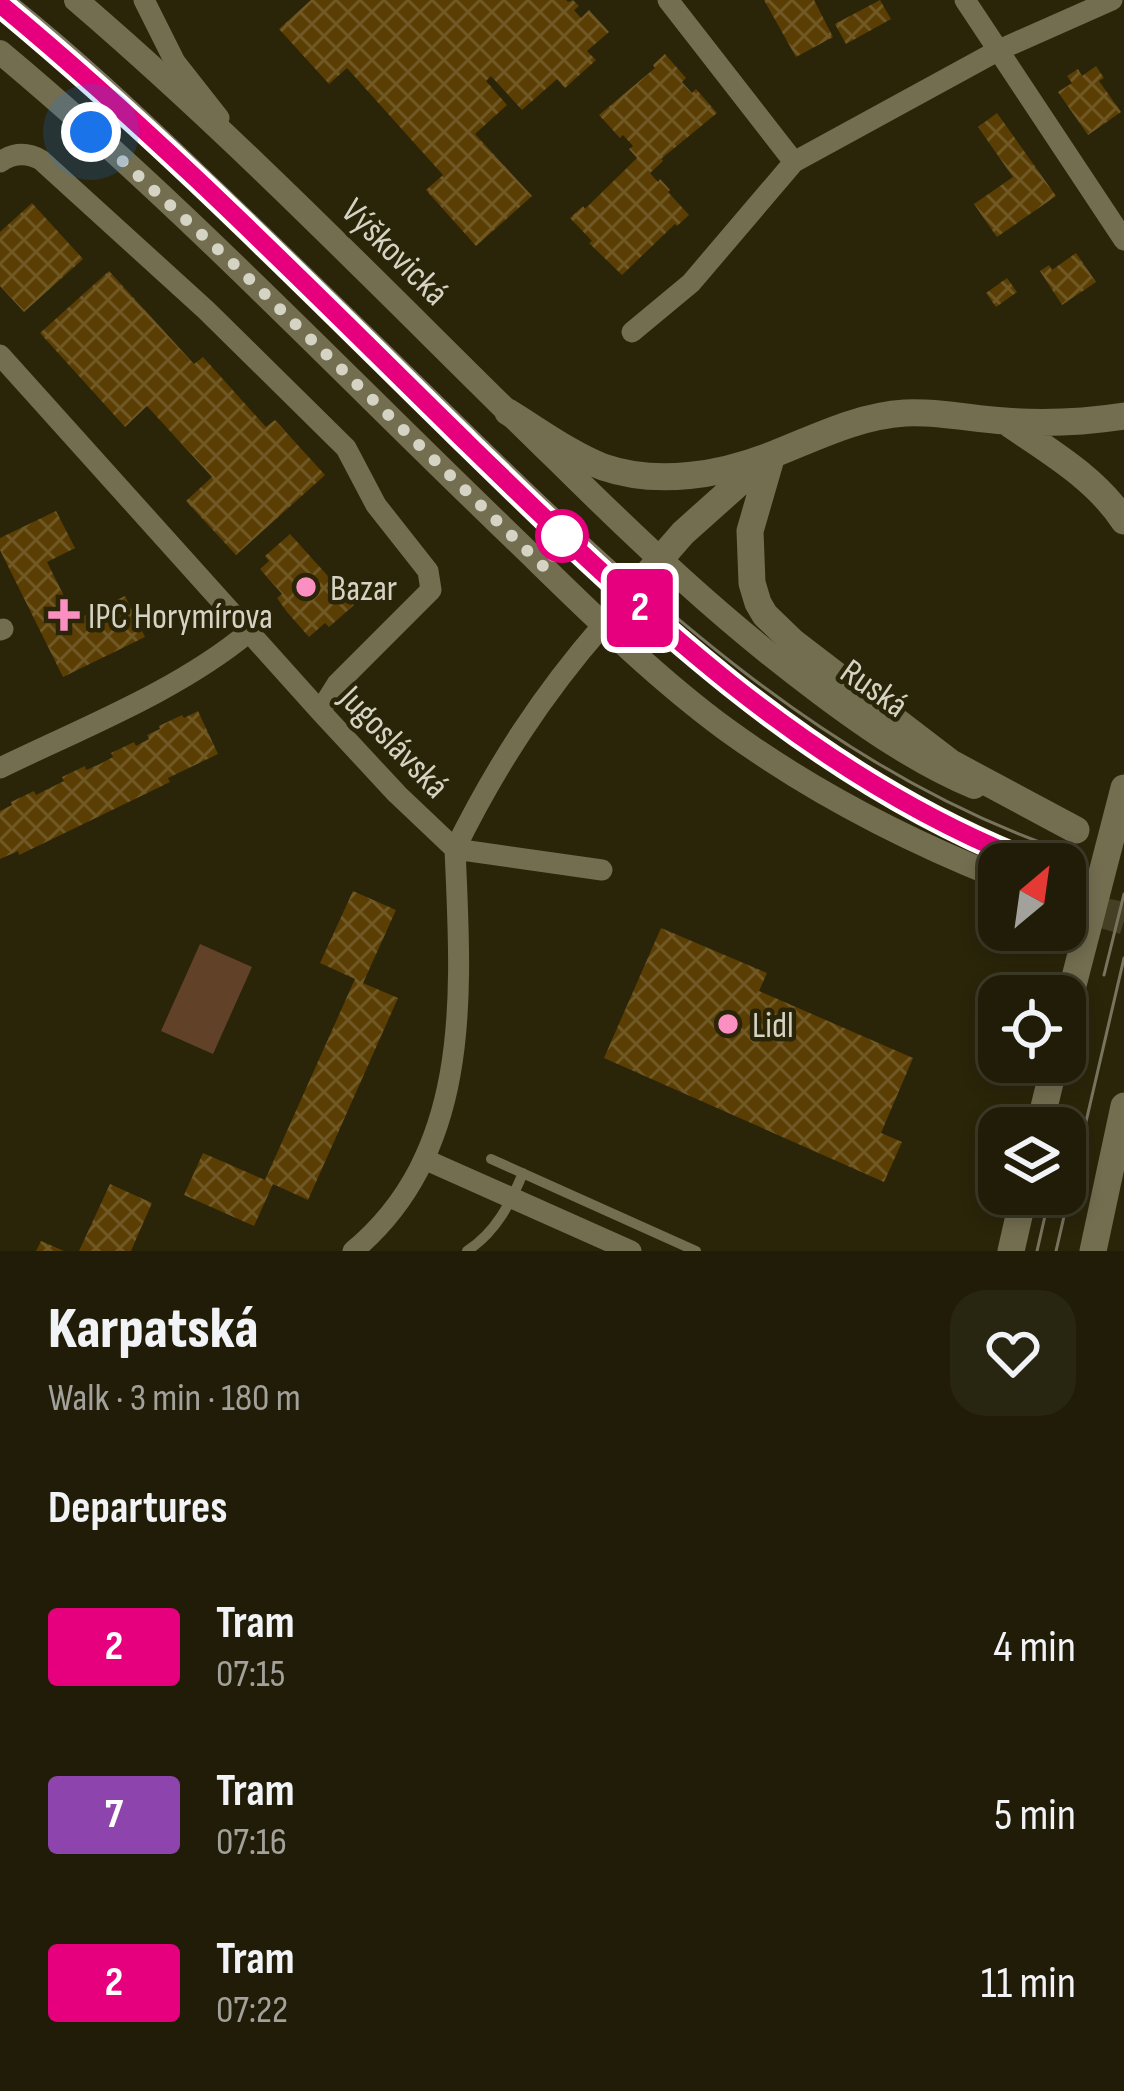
<!DOCTYPE html>
<meta charset="utf-8">
<style>
body{margin:0;font-family:"Sofia Sans Condensed",sans-serif;background:#282511;color:#f1f3f6;height:100vh;display:flex;flex-direction:column;font-size:45px;white-space:nowrap}
*{box-sizing:border-box;margin:0}
p{font-size:39px;color:#a2a19b}
.icon{flex:none;width:66px;height:66px;fill:none;stroke:currentColor;stroke-width:2;stroke-linecap:round;stroke-linejoin:round}
.map{position:relative;height:1251px;overflow:hidden}
.panel{display:flex;flex-direction:column;background:#201c07;flex:1}
.panel>*{flex:none}
.badge{padding:0 24px;border-radius:9px;font-size:42px;line-height:78px}
.needle{width:78px;rotate:29deg}
.controls{position:absolute;left:978px;top:843px;display:grid;gap:24px}
.controls a{display:grid;place-items:center;width:108px;height:108px;border-radius:24px;background:#201c07;box-shadow:0 6px 18px #0003,0 0 0 3px #3d3a28;font-size:60px}
.you{position:absolute;width:60px;height:60px;margin:-30px;border:9px solid #fff;border-radius:50%;background:#1a73e8;box-shadow:0 0 0 18px #1a73e833}
.map>.badge{position:absolute;translate:-50% -50%;box-shadow:0 0 0 6px #fff}
h2{padding:0 48px;font-size:45px;line-height:108px}
.round{display:grid;place-items:center;flex:none;width:126px;height:126px;border-radius:36px;background:#282511}
.summary{display:flex;align-items:center;justify-content:space-between;height:204px;padding:0 48px}
h1{font-size:57px;font-weight:800;line-height:90px}
ul{padding:0;list-style:none}
li{display:flex;align-items:center;gap:36px;height:168px;padding:0 48px}
li div{flex:1}
li b{display:block;font-size:45px}
li em{font-style:normal}
li .badge{min-width:132px;font-weight:700;text-align:center}
.map>svg:first-child{display:block}
.garden{fill:#624129}
.building{fill:url(#building-cross-hatch)}
.lines{fill:none;stroke-linecap:round;stroke-linejoin:round}
.tertiary-tunnel{stroke:#443f25;stroke-width:24;stroke-dasharray:24 12;stroke-linecap:butt}
.secondary-tunnel{stroke:#443f25;stroke-width:27;stroke-dasharray:27 14;stroke-linecap:butt}
.service{stroke:#736e50;stroke-width:10}
.minor{stroke:#736e50;stroke-width:21}
.tertiary{stroke:#736e50;stroke-width:24}
.secondary{stroke:#736e50;stroke-width:27}
.tram{stroke:#78745e;stroke-width:3}
.line-casing{stroke:#fff;stroke-width:27}
.line{stroke:#e6007e;stroke-width:18}
.walk{stroke:#d5d3c3;stroke-width:12;stroke-dasharray:0 21.6}
.stop-dot{fill:#fff;stroke:#e6007e;stroke-width:6}
.poi-dot{fill:#fc8fc1;stroke:#2a2509;stroke-width:4.5}
.labels{text-anchor:middle;stroke-width:9;stroke-linejoin:round;paint-order:stroke}
.street-label{font-size:36px;fill:#d5d3c3;stroke:#2a2509}
.poi-label{font-size:36px;fill:#d5d3c3;stroke:#2a2509;text-anchor:start}
</style>
<div class="map">
<svg width="1124" height="1251" viewBox="0 0 1124 1251">
<defs>
<pattern id="building-cross-hatch" width="8" height="8" patternUnits="userSpaceOnUse" patternTransform="scale(3)"><rect width="8" height="8" fill="#5a3e03"/><path d="M0 0l8 8M0 8l8-8" fill="none" stroke="#715926"/></pattern>
</defs>
<rect width="100%" height="100%" fill="#2a2509"/>
<path class="garden" d="M 200,944 L 252,967 L 213,1054 L 161,1031 Z"/>
<path class="building" d="M 311,0 L 566,0 L 568,2 L 573,0 L 579,6 L 574,10 L 581,18 L 589,10 L 609,32 L 587,51 L 596,60 L 565,88 L 557,79 L 522,110 L 491,76 L 486,81 L 507,105 L 475,134 L 532,196 L 476,246 L 426,190 L 443,175 L 347,68 L 329,84 L 279,29 Z
M 764,0 L 814,0 L 833,37 L 796,57 Z
M 880,0 L 891,19 L 846,44 L 835,24 Z
M 665,54 L 686,78 L 682,82 L 692,93 L 696,89 L 717,113 L 661,159 L 663,161 L 650,173 L 658,182 L 660,179 L 670,190 L 668,192 L 689,215 L 677,226 L 675,224 L 622,275 L 589,243 L 592,241 L 570,218 L 583,206 L 585,209 L 637,158 L 629,149 L 633,146 L 623,135 L 620,138 L 599,115 L 655,68 L 653,65 Z
M 1096,66 L 1104,78 L 1099,81 L 1121,112 L 1088,135 L 1058,92 L 1072,83 L 1067,76 L 1078,69 L 1082,76 Z
M 997,113 L 1056,196 L 997,237 L 974,204 L 1013,177 L 978,127 Z
M 32,203 L 83,259 L 24,312 L 0,286 L 0,232 Z
M 1076,253 L 1096,282 L 1062,305 L 1040,271 L 1049,265 L 1052,270 Z
M 109,271 L 194,364 L 203,357 L 266,427 L 275,420 L 325,475 L 236,555 L 186,501 L 212,477 L 147,406 L 125,427 L 40,333 Z
M 1007,278 L 1017,292 L 996,307 L 986,293 Z
M 56,511 L 75,548 L 47,562 L 76,620 L 125,596 L 145,637 L 63,677 L 0,550 L 0,538 Z
M 290,534 L 354,605 L 329,627 L 325,623 L 309,637 L 287,612 L 277,598 L 282,594 L 260,569 L 269,561 L 265,556 Z
M 198,711 L 218,754 L 168,778 L 170,782 L 44,843 L 19,855 L 18,851 L 0,859 L 0,811 L 12,805 L 11,802 L 34,791 L 36,795 L 64,781 L 62,777 L 85,766 L 86,770 L 100,764 L 113,757 L 111,753 L 134,742 L 136,746 L 149,739 L 147,735 L 160,729 L 159,726 L 182,715 L 184,718 Z
M 353,891 L 396,910 L 363,983 L 398,998 L 308,1200 L 273,1184 L 254,1226 L 184,1195 L 203,1153 L 265,1180 L 355,979 L 320,963 Z
M 661,928 L 767,973 L 759,991 L 913,1058 L 881,1133 L 902,1142 L 884,1182 L 604,1058 Z
M 110,1184 L 152,1203 L 137,1237 L 131,1251 L 79,1251 Z
M 41,1241 L 64,1251 L 36,1251 Z"/>
<g class="lines">
<path class="tertiary-tunnel" d="M 1065,902 L 1124,914"/>
<path class="secondary-tunnel" d="M 1065,903 L 1124,921"/>
<path class="service" d="M 491,1159 L 696,1251
M 467,1251 C 496,1232 510,1204 523,1173"/>
<path class="minor" d="M 144,0 L 175,62 L 219,118
M 668,0 L 794,162
M 965,0 L 1124,240
M 0,162 C 13,153 27,152 41,160 L 206,310 L 346,448 L 376,505 L 428,571 L 431,590 L 337,684 L 320,711
M 632,332 L 691,283 L 794,162 L 999,50 L 1112,0
M 0,355 L 320,711 L 397,794 L 455,849 C 461,990 474,1151 353,1251
M 0,630 L 3,629
M 0,768 C 82,728 178,691 249,632
M 602,870 L 455,849 C 496,766 542,695 603,625
M 424,1159 L 631,1251"/>
<path class="tertiary" d="M 76,0 C 244,144 397,304 555,458 C 640,542 724,622 820,693 C 868,729 919,764 974,787
M 0,52 C 175,198 333,364 497,522 C 571,593 644,669 727,730 C 810,790 904,839 999,877"/>
<path class="secondary" d="M 508,412 C 539,431 570,454 603,467 C 658,486 721,475 774,454 C 817,437 858,416 905,413 C 938,411 972,419 1005,421 C 1045,424 1085,422 1124,416
M 1005,421 C 1047,450 1095,477 1124,521
M 772,455 L 750,531 L 752,583 L 758,603 L 765,615 L 793,642 L 951,763 L 1076,830
M 603,625 L 683,533 L 759,465
M 1065,1016 L 1124,788
M 1039,1128 L 1055,1062
M 1011,1251 L 1024,1194
M 1093,1251 L 1124,1106"/>
<path class="tram" d="M 17,0 C 81,51 141,108 200,164 C 293,252 383,341 474,430 C 649,601 834,774 1070,853
M 717,673 C 815,751 917,819 1034,864
M 1104,975 L 1124,894
M 1037,1251 L 1050,1194
M 1056,1251 L 1124,958"/>
</g>
<g class="lines">
<g class="line-casing">
<path id="line" d="M 0,4 C 161,137 308,287 457,433 C 630,602 805,776 1035,864"/>
</g>
<use href="#line" class="line"/>
<path class="walk" d="M 91,132 L 238,268 L 547,570 L 562,536"/>
</g>
<circle class="stop-dot" cx="562" cy="536" r="24"/>
<g class="poi-dot">
<circle cx="306" cy="587" r="12"/>
<path d="M58 597h12v12h12v12h-12v12h-12v-12h-12v-12h12z"/>
<circle cx="728" cy="1024" r="12"/>
</g>
<g class="labels">
<g class="street-label">
<text transform="translate(396 251) rotate(45)" y="13">Výškovická</text>
<text transform="translate(875 687) rotate(35)" y="13">Ruská</text>
<text transform="translate(395 741) rotate(46)" y="13">Jugoslávská</text>
</g>
<g class="poi-label">
<text x="330" y="600">Bazar</text>
<text x="88" y="628">IPC Horymírova</text>
<text x="752" y="1037">Lidl</text>
</g>
</g>
</svg>
<div class="controls">
<a><svg class="needle" viewBox="-14 -14 28 28"><path d="M0-13l5 13h-10z" fill="#e53935"/><path d="M0 13l5-13h-10z" fill="#a2a19b"/></svg></a>
<a><svg class="icon" aria-label="locate" viewBox="0 0 24 24"><circle cx="12" cy="12" r="6"/><path d="M12 2v4M12 18v4M2 12h4M18 12h4"/></svg></a>
<a><svg class="icon" aria-label="layers" viewBox="0 0 24 24"><path d="M12 4l9 5-9 5-9-5zM3 14l9 5 9-5"/></svg></a>
</div>
<div class="you" style="left:91px;top:132px"></div>
<b class="badge" style="left:640px;top:608px;background:#e6007e;color:#fff">2</b>
</div>
<section class="panel">
<div class="summary"><div><h1>Karpatská</h1><p>Walk · 3 min · 180 m</p></div><a class="round"><svg class="icon" aria-label="heart" viewBox="0 0 24 24"><path d="M12 20l-8-8c-3-5 5-10 8-4 3-6 11-1 8 4z"/></svg></a></div>
<h2>Departures</h2>
<ul>
<li><span class="badge" style="background:#e6007e;color:#fff">2</span><div><b>Tram</b><p>07:15</p></div><em>4 min</em></li>
<li><span class="badge" style="background:#8e44ad;color:#fff">7</span><div><b>Tram</b><p>07:16</p></div><em>5 min</em></li>
<li><span class="badge" style="background:#e6007e;color:#fff">2</span><div><b>Tram</b><p>07:22</p></div><em>11 min</em></li>
</ul>
</section>
